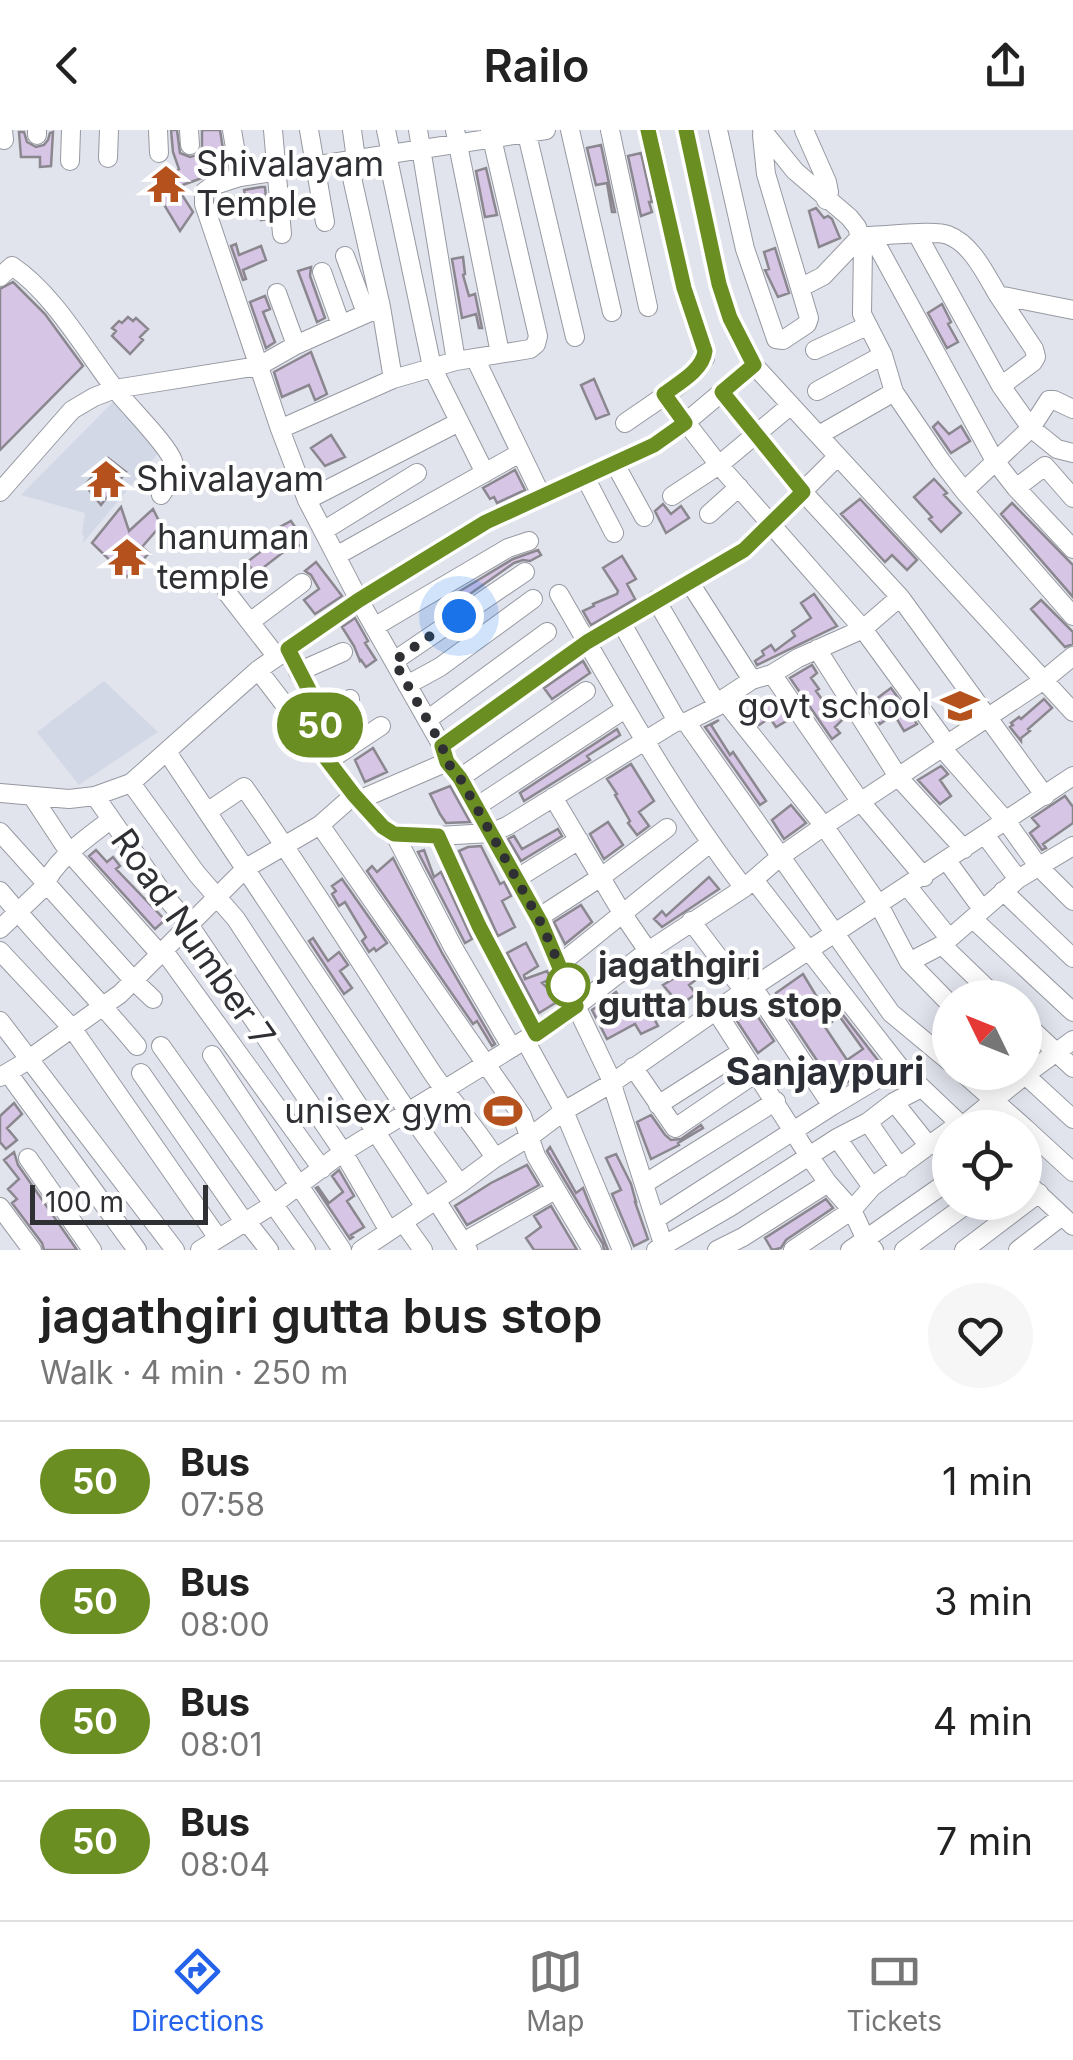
<!DOCTYPE html>
<meta charset="utf-8">
<style>
body{margin:0;font-family:Inter,sans-serif;background:#f6f6f6;color:#222;height:100vh;display:flex;flex-direction:column;font-size:38px;white-space:nowrap}
*{box-sizing:border-box;margin:0}
p{font-size:32px;color:#767676}
.icon{flex:none;width:55px;height:55px;fill:none;stroke:currentColor;stroke-width:2;stroke-linecap:round;stroke-linejoin:round}
.map{position:relative;height:1120px;overflow:hidden}
.panel{display:flex;flex-direction:column;background:#fff;flex:1}
.panel>*{flex:none}
.badge{padding:0 20px;border-radius:32px;font-size:35px;line-height:65px}
.needle{width:65px;rotate:313deg}
.controls{position:absolute;left:932px;top:850px;display:grid;gap:20px}
.controls a{display:grid;place-items:center;width:110px;height:110px;border-radius:50%;background:#fff;box-shadow:0 5px 25px #0003;font-size:50px}
.scale{position:absolute;left:30px;bottom:25px;width:178px;box-sizing:border-box;padding-left:10px;border:5px solid #2e3033;border-top:0;font-size:28px;line-height:35px;white-space:nowrap;color:#2e3033;-webkit-text-stroke:8px #fff;paint-order:stroke}
.you{position:absolute;width:50px;height:50px;margin:-25px;border:8px solid #fff;border-radius:50%;background:#1a73e8;box-shadow:0 0 0 15px #1a73e833}
.map>.badge{position:absolute;translate:-50% -50%;box-shadow:0 0 0 5px #fff}
.round{display:grid;place-items:center;flex:none;width:105px;height:105px;border-radius:52px;background:#f6f6f6}
.summary{display:flex;align-items:center;justify-content:space-between;height:170px;padding:0 40px}
h1{font-size:48px;font-weight:600;line-height:75px}
ul{padding:0;list-style:none}
li{display:flex;align-items:center;gap:30px;height:120px;padding:0 40px;border-top:2px solid #e0e0e0}
li div{flex:1}
li b{display:block;font-size:38px}
li em{font-style:normal}
li .badge{min-width:110px;font-weight:700;text-align:center}
header{display:flex;justify-content:space-between;align-items:center;height:130px;padding:0 40px;background:#fff;font-size:45px;font-weight:600}
.tab-bar{display:flex;justify-content:space-around;align-items:center;height:140px;border-top:2px solid #e0e0e0;background:#fff;font-size:28px;color:#767676}
.tab-bar a{display:grid;justify-items:center;gap:5px}
.tab-bar .on{color:#2563eb}
.map>svg:first-child{display:block}
.built{fill:#d2d8e6}
.building{fill:#d7c5e6;stroke:#8b878e;stroke-width:2.5}
.lines{fill:none;stroke-linecap:round;stroke-linejoin:round}
.minor-casing{stroke:#9699a1;stroke-width:20}
.minor{stroke:#fff;stroke-width:18}
.line-casing{stroke:#fff;stroke-width:22}
.line{stroke:#6b8e23;stroke-width:15}
.walk{stroke:#2e3033;stroke-width:10;stroke-dasharray:0 18}
.stop-dot{fill:#fff;stroke:#6b8e23;stroke-width:5}
.labels{text-anchor:middle;stroke-width:8;stroke-linejoin:round;paint-order:stroke}
.poi-label{font-size:35px;fill:#2e3033;stroke:#fff;text-anchor:start}
.street-label{font-size:35px;fill:#2e3033;stroke:#fff}
.stop-label{font-size:35px;font-weight:bold;fill:#2e3033;stroke:#fff;text-anchor:start}
.neighbourhood-label{font-size:38px;font-weight:bold;fill:#2c2e35;stroke:#fff}
</style>
<header><svg class="icon" aria-label="back" viewBox="0 0 24 24"><path d="M15 5l-7 7 7 7"/></svg>Railo<svg class="icon" aria-label="share" viewBox="0 0 24 24"><path d="M12 15V3M7 8l5-5 5 5M5 13v7h14v-7"/></svg></header>
<div class="map">
<svg width="1073" height="1120" viewBox="0 0 1073 1120">
<rect width="100%" height="100%" fill="#e1e4ed"/>
<path class="built" d="M 114,271 L 160,321 L 83,413 L 84,406 L 82,404 L 85,383 L 21,365 Z
M 104,551 L 158,602 L 79,655 L 37,602 Z"/>
<path class="building" d="M 171,0 L 177,0 L 180,23 L 190,27 L 198,25 L 202,20 L 202,0 L 220,0 L 226,38 L 214,40 L 214,42 L 202,48 L 177,57 L 193,82 L 180,101 L 154,58 L 179,39 L 173,22 Z
M 19,2 L 24,2 L 27,12 L 36,17 L 44,15 L 48,10 L 50,3 L 53,2 L 51,36 L 40,37 L 40,27 L 21,27 Z
M 601,15 L 615,82 L 612,82 L 607,53 L 596,55 L 587,18 Z
M 641,23 L 652,72 L 649,72 L 652,82 L 641,86 L 628,26 Z
M 486,38 L 497,85 L 485,87 L 476,41 Z
M 261,57 L 265,57 L 268,89 L 261,90 L 259,73 L 231,77 L 232,82 L 221,85 L 216,71 L 245,65 L 244,60 Z
M 816,78 L 824,88 L 828,86 L 832,89 L 840,108 L 819,117 L 809,81 Z
M 236,114 L 239,125 L 261,116 L 266,130 L 243,140 L 246,149 L 243,150 L 231,116 Z
M 775,118 L 789,163 L 778,167 L 765,140 L 769,139 L 764,122 Z
M 463,127 L 465,144 L 463,145 L 469,166 L 475,164 L 482,198 L 479,198 L 476,184 L 462,188 L 452,129 Z
M 311,137 L 310,146 L 325,188 L 317,192 L 298,141 Z
M 13,152 L 45,184 L 83,236 L 0,320 L 0,159 Z
M 265,166 L 270,179 L 263,182 L 275,212 L 266,218 L 250,172 Z
M 942,174 L 951,192 L 948,194 L 958,212 L 947,218 L 928,183 Z
M 128,187 L 133,191 L 136,188 L 148,199 L 140,207 L 143,210 L 130,224 L 112,206 L 116,201 L 112,198 L 119,191 L 122,193 Z
M 311,222 L 327,264 L 315,270 L 309,255 L 282,267 L 274,242 Z
M 594,249 L 609,284 L 596,289 L 581,255 Z
M 938,292 L 949,304 L 961,296 L 970,311 L 951,323 L 933,297 Z
M 331,305 L 345,327 L 325,336 L 311,318 Z
M 108,328 L 126,342 L 101,375 L 85,355 Z
M 515,340 L 525,360 L 497,373 L 494,367 L 490,369 L 483,358 Z
M 934,349 L 947,363 L 944,365 L 961,383 L 941,402 L 929,389 L 932,387 L 914,367 Z
M 860,369 L 917,430 L 907,440 L 892,425 L 885,432 L 841,384 Z
M 1012,373 L 1073,435 L 1073,467 L 1001,384 Z
M 663,374 L 671,384 L 681,376 L 689,388 L 666,403 L 655,381 Z
M 121,377 L 129,401 L 153,379 L 161,395 L 142,417 L 149,423 L 127,447 L 92,413 Z
M 291,391 L 305,412 L 292,420 L 290,417 L 255,444 L 247,432 L 271,414 L 270,412 L 281,403 L 278,398 Z
M 538,420 L 541,425 L 530,431 L 523,430 L 514,433 L 460,471 L 455,464 L 513,429 Z
M 622,426 L 636,449 L 627,454 L 635,469 L 591,495 L 583,481 L 594,476 L 593,474 L 617,464 L 618,461 L 603,438 Z
M 316,432 L 342,466 L 315,484 L 304,470 L 319,459 L 311,445 L 305,441 Z
M 814,464 L 837,496 L 757,535 L 755,531 L 764,525 L 762,521 L 771,515 L 775,521 L 795,506 L 792,501 L 811,488 L 801,473 Z
M 1041,470 L 1073,502 L 1073,514 L 1065,517 L 1031,479 Z
M 355,488 L 368,511 L 365,513 L 376,530 L 366,537 L 361,530 L 360,531 L 354,516 L 342,497 Z
M 583,531 L 590,543 L 552,569 L 544,558 Z
M 812,535 L 817,543 L 811,548 L 819,559 L 816,561 L 831,582 L 838,575 L 845,587 L 835,597 L 840,603 L 832,609 L 790,548 Z
M 891,558 L 917,594 L 904,601 L 894,584 L 880,594 L 868,575 Z
M 1044,569 L 1052,578 L 1028,599 L 1030,601 L 1021,608 L 1021,611 L 1010,597 L 1013,595 L 1011,593 L 1019,587 L 1021,589 Z
M 775,570 L 788,590 L 776,597 L 770,588 L 759,595 L 750,583 Z
M 719,590 L 711,595 L 730,625 L 733,622 L 766,671 L 760,675 L 705,597 Z
M 617,599 L 620,605 L 587,626 L 590,630 L 524,671 L 520,663 Z
M 373,618 L 387,642 L 365,652 L 355,630 Z
M 631,634 L 654,671 L 639,682 L 649,696 L 637,705 L 628,693 L 630,691 L 615,665 L 617,664 L 607,649 Z
M 941,636 L 948,644 L 940,650 L 951,666 L 940,674 L 918,650 Z
M 450,656 L 470,692 L 446,693 L 440,684 L 430,664 Z
M 1065,666 L 1073,677 L 1073,693 L 1043,714 L 1046,718 L 1042,720 L 1030,703 L 1039,696 L 1032,688 Z
M 791,675 L 806,693 L 784,709 L 772,690 Z
M 608,692 L 623,715 L 604,729 L 590,704 Z
M 558,699 L 562,706 L 521,731 L 508,709 L 514,706 L 522,719 Z
M 481,716 L 500,754 L 504,752 L 511,766 L 502,771 L 515,797 L 498,806 L 459,721 L 468,717 Z
M 96,720 L 107,732 L 113,727 L 120,736 L 116,739 L 165,790 L 155,799 L 89,726 Z
M 424,720 L 434,747 L 441,742 L 472,809 L 465,813 L 418,722 Z
M 393,728 L 442,823 L 495,914 L 492,916 L 477,891 L 473,894 L 367,741 L 372,736 L 377,742 Z
M 709,747 L 719,759 L 662,797 L 654,789 L 662,781 L 666,786 Z
M 342,749 L 387,813 L 376,821 L 374,818 L 369,822 L 362,811 L 366,807 L 345,772 L 339,776 L 332,764 L 336,761 L 332,756 Z
M 581,775 L 592,792 L 565,814 L 554,792 Z
M 313,808 L 328,831 L 339,822 L 348,835 L 340,841 L 352,858 L 344,864 L 309,811 Z
M 526,813 L 538,836 L 524,845 L 525,849 L 547,841 L 551,849 L 542,853 L 560,870 L 539,883 L 507,823 Z
M 696,826 L 708,841 L 689,855 L 696,864 L 680,875 L 663,855 L 688,840 L 684,835 Z
M 803,844 L 832,892 L 825,897 L 847,930 L 863,919 L 840,887 L 843,885 L 880,933 L 836,959 L 790,890 L 794,887 L 776,863 Z
M 616,862 L 626,879 L 644,870 L 658,896 L 641,904 L 635,894 L 607,909 L 592,880 L 606,871 L 605,870 Z
M 752,878 L 774,911 L 758,923 L 737,891 Z
M 14,973 L 22,984 L 7,998 L 17,1010 L 6,1019 L 0,1012 L 0,986 Z
M 651,985 L 665,1005 L 671,1010 L 681,1009 L 701,995 L 703,998 L 678,1013 L 679,1015 L 651,1029 L 637,992 Z
M 550,1017 L 576,1063 L 583,1058 L 608,1120 L 604,1120 L 603,1114 L 547,1021 Z
M 14,1022 L 18,1035 L 77,1120 L 44,1120 L 42,1113 L 12,1073 L 17,1069 L 8,1059 L 19,1049 L 4,1030 Z
M 616,1024 L 631,1054 L 636,1072 L 635,1072 L 648,1109 L 634,1116 L 612,1064 L 621,1060 L 606,1028 Z
M 527,1035 L 539,1055 L 467,1095 L 455,1076 L 491,1053 Z
M 339,1040 L 354,1066 L 347,1071 L 364,1097 L 351,1105 L 353,1107 L 350,1109 L 316,1058 L 318,1057 L 329,1073 L 343,1062 L 332,1046 Z
M 826,1069 L 833,1078 L 786,1110 L 781,1118 L 772,1120 L 765,1108 Z
M 551,1076 L 577,1120 L 534,1120 L 526,1108 L 541,1097 L 534,1086 Z"/>
<g class="lines">
<g class="minor-casing">
<path id="minor" d="M 3,0 L 4,10
M 37,0 L 37,5
M 158,0 L 159,23
M 189,0 L 190,15
M 232,0 L 240,47 L 212,56 L 204,62 L 204,74 L 280,299 L 307,370 L 359,470 L 442,616 L 447,632 L 460,648 L 541,793 L 576,876 L 609,945 L 665,1120
M 273,0 L 282,104
M 309,0 L 325,92
M 352,0 L 356,29
M 386,0 L 391,24
M 418,0 L 456,231
M 455,0 L 500,223
M 526,0 L 575,207
M 570,0 L 612,182
M 610,0 L 648,177
M 686,0 L 719,154 L 730,188 L 754,235 L 1073,582
M 718,0 L 745,119 L 774,203 L 776,209 L 783,210 L 807,194 L 809,188 L 766,44 L 762,5
M 762,0 L 795,41 L 849,87 L 857,97 L 863,116 L 862,184 L 883,225 L 894,262 L 941,331 L 964,361 L 1073,486
M 804,0 L 827,52 L 829,62 L 826,70
M 387,24 L 432,237 L 485,343
M 108,28 L 109,0
M 348,30 L 381,177 L 393,249
M 70,31 L 71,0
M 240,47 L 546,0
M 917,104 L 1001,256 L 1031,298 L 1057,319 L 1073,323
M 872,106 L 995,331 L 1016,358 L 1073,419
M 345,126 L 366,183
M 322,142 L 341,195
M 0,147 L 12,136 C 53,163 85,220 115,259 C 128,276 167,314 173,331 C 178,344 167,355 161,365
M 800,158 L 823,146 L 861,106 C 881,107 933,99 948,105 C 972,114 986,145 998,165 L 1073,180
M 277,163 L 296,215
M 998,165 L 1034,219 L 1036,227 L 1033,232 L 1001,256
M 815,220 L 867,196
M 475,228 L 542,367
M 817,261 L 883,225
M 722,262 L 803,362 L 900,467 L 1045,666
M 664,264 L 719,335 L 863,499 L 947,614
M 625,293 C 651,274 686,255 705,228 L 702,212 L 684,158 L 649,0
M 280,299 L 393,249 L 456,231 L 530,219 L 536,214 L 538,206 L 490,0
M 819,305 L 894,262
M 615,334 L 644,387
M 585,347 L 614,403
M 1016,358 L 1045,336 L 1073,368
M 964,361 L 1031,298 L 1049,270 L 1054,270 L 1073,279
M 0,362 L 72,280 L 94,267 L 115,259 L 259,236 L 296,215 L 381,177
M 672,366 L 719,335 L 791,275
M 307,370 L 459,292
M 709,384 L 739,357
M 323,401 L 417,343
M 336,426 L 520,323
M 690,453 L 752,550
M 225,456 L 228,464 L 277,527
M 559,464 C 617,564 673,665 744,758
M 656,470 L 718,576
M 250,492 L 302,453
M 621,492 L 677,591
M 374,497 L 508,418 L 529,411
M 288,519 L 322,585 L 320,597 L 309,606
M 817,519 L 899,648 L 964,719
M 394,531 L 525,442
M 258,540 L 354,665 L 383,697 L 394,703 L 438,706 L 490,703 L 507,696 L 677,591 L 686,592 L 718,576 L 723,569 L 752,550 L 772,544 L 798,528 L 863,499 L 900,467
M 298,542 L 343,522
M 772,544 L 860,671 L 924,747
M 407,555 L 440,537 L 533,469
M 723,569 L 824,696 L 879,775 L 909,832 L 950,874
M 322,585 L 350,569
M 427,590 L 547,502
M 686,592 L 891,883 L 950,932
M 442,616 L 587,512 L 744,420 L 838,326
M 942,618 L 1006,691 L 1039,737 L 1073,771
M 167,622 L 408,982 L 460,1054
M 328,631 L 381,596
M 460,648 L 586,561
M 131,653 L 197,744 L 236,789 L 425,1077
M 0,663 L 69,669 L 95,666 L 131,653 L 258,540 L 359,470 L 486,392 L 655,315 L 685,293 L 754,235
M 32,666 L 69,722 L 160,824
M 95,666 L 164,765 L 190,796 L 343,1022 L 389,1101
M 553,667 L 622,783 L 648,821
M 359,670 L 447,632
M 476,677 L 625,579
M 207,682 L 244,657 C 309,750 369,846 431,941 C 451,971 476,997 495,1028
M 320,695 L 522,986 L 536,1026 L 592,1120
M 0,702 L 134,851 L 153,869
M 394,703 L 453,817 L 512,918
M 985,705 L 1018,749
M 438,706 L 479,796 L 536,904
M 947,731 L 982,779
M 516,749 L 579,710
M 754,750 L 899,936 L 959,993
M 908,757 L 949,808
M 0,761 C 44,814 93,863 137,916
M 1003,761 L 1073,828
M 538,788 L 604,745 L 667,698
M 973,789 L 1073,882
M 691,791 L 744,861
M 0,799 L 43,758 C 55,729 86,709 110,690
M 942,815 L 997,868
M 0,821 L 72,898 L 218,1108
M 164,821 L 322,1039
M 909,832 L 942,815 L 1018,749 L 1073,716
M 560,834 L 710,713
M 753,857 L 832,976 L 899,936
M 716,881 L 809,1026 L 828,1053 L 852,1080 L 866,1110 L 874,1120
M 0,891 L 175,1120
M 1025,893 L 1073,938
M 525,910 L 564,981 L 622,1120
M 161,916 L 306,1120
M 212,925 L 342,1120
M 633,937 L 675,998 L 756,943
M 962,942 L 1025,998
M 1022,942 L 1073,989
M 8,943 L 137,1120
M 141,943 L 245,1093
M 0,947 L 22,934 L 120,864 L 246,738 L 320,695 L 354,665
M 894,972 L 929,1016
M 658,975 L 741,922
M 868,992 L 900,1038
M 954,998 L 959,993 L 966,993 L 1025,945 L 1073,910
M 1025,998 L 1073,1042
M 837,1008 L 872,1057
M 28,1028 L 92,1120
M 1025,1051 L 1073,1096
M 644,1054 L 776,971
M 436,1070 L 468,1120
M 0,1077 L 32,1120
M 656,1089 L 832,976
M 247,1092 L 269,1120
M 403,1092 L 423,1120
M 463,1112 L 555,1060
M 200,1120 L 274,1074 L 343,1022 L 562,887 L 648,821 L 744,758 L 781,726 L 824,696 L 1044,550 L 1073,526
M 361,1120 L 460,1054 L 495,1028 L 531,1006 L 564,981 L 612,953 L 744,861 L 753,857 L 1073,646
M 656,1120 L 730,1077 L 837,1008 L 868,992 L 894,972 L 921,958
M 717,1120 L 743,1107 L 828,1053
M 793,1120 L 852,1080 L 872,1057 L 950,1000
M 850,1120 L 950,1050
M 904,1120 L 970,1072
M 964,1120 L 1039,1063
M 1018,1120 L 1062,1086"/>
</g>
<use href="#minor" class="minor"/>
</g>
<g class="lines">
<g class="line-casing">
<path id="line" d="M 648,0 L 684,158 L 705,221 C 703,240 679,253 664,264 L 685,293 L 654,315 L 486,392 L 359,470 L 288,519 L 322,585 L 320,597 L 309,606 L 354,665 L 383,697 L 394,704 L 438,706 L 479,796 L 536,904 L 576,876 L 541,793 L 460,648 L 447,632 L 442,616 L 587,512 L 744,420 L 803,362 L 722,262 L 754,235 L 730,188 L 719,154 L 686,0"/>
</g>
<use href="#line" class="line"/>
<path class="walk" d="M 459,486 L 394,531 L 442,616 L 447,632 L 460,648 L 541,793 L 568,855"/>
</g>
<defs>
<g id="temple-bare" transform="scale(3)"><path d="M0-6L5-2H3V0L6.5 2.5H4V6H1.5V3h-3V6H-4V2.5H-6.5L-3 0V-2H-5Z" fill="#b4511c" stroke="#fff" stroke-width="2.5" paint-order="stroke"/></g>
<g id="school-bare" transform="scale(3)"><path d="M0-5L7-2L0 1L-7-2ZM-4 1L0 2.5L4 1V4Q0 6-4 4Z" fill="#b4511c" stroke="#fff" stroke-width="2.5" paint-order="stroke"/></g>
<g id="stadium-bare" transform="scale(3)"><path d="M0-5a6.5 5 0 1 0 0 10a6.5 5 0 1 0 0-10ZM-3.5-1.8h7v3.6h-7Z" fill="#b4511c" stroke="#fff" stroke-width="2.5" paint-order="stroke"/></g>
</defs>
<g fill-rule="evenodd">
<use href="#temple-bare" x="166" y="54"/>
<use href="#temple-bare" x="106" y="349"/>
<use href="#temple-bare" x="127" y="427"/>
<use href="#school-bare" x="960" y="576"/>
<use href="#stadium-bare" x="503" y="981"/>
</g>
<circle class="stop-dot" cx="568" cy="855" r="20"/>
<g class="labels">
<g class="poi-label">
<text x="196" y="46">Shivalayam<tspan x="196" dy="40">Temple</tspan></text>
<text x="136" y="361">Shivalayam</text>
<text x="157" y="419">hanuman<tspan x="157" dy="40">temple</tspan></text>
<text x="930" y="588" text-anchor="end">govt school</text>
<text x="473" y="993" text-anchor="end">unisex gym</text>
</g>
<g class="street-label">
<text transform="translate(193 808) rotate(55)" y="12">Road Number 7</text>
</g>
<g class="stop-label">
<text x="598" y="847">jagathgiri<tspan x="598" dy="40">gutta bus stop</tspan></text>
</g>
<g class="neighbourhood-label">
<text x="825" y="955">Sanjaypuri</text>
</g>
</g>
</svg>
<div class="controls">
<a><svg class="needle" viewBox="-14 -14 28 28"><path d="M0-13l5 13h-10z" fill="#e53935"/><path d="M0 13l5-13h-10z" fill="#767676"/></svg></a>
<a><svg class="icon" aria-label="locate" viewBox="0 0 24 24"><circle cx="12" cy="12" r="6"/><path d="M12 2v4M12 18v4M2 12h4M18 12h4"/></svg></a>
</div>
<div class="scale">100 m</div>
<div class="you" style="left:459px;top:486px"></div>
<b class="badge" style="left:320px;top:595px;background:#6b8e23;color:#fff">50</b>
</div>
<section class="panel">
<div class="summary"><div><h1>jagathgiri gutta bus stop</h1><p>Walk · 4 min · 250 m</p></div><a class="round"><svg class="icon" aria-label="heart" viewBox="0 0 24 24"><path d="M12 20l-8-8c-3-5 5-10 8-4 3-6 11-1 8 4z"/></svg></a></div>
<ul>
<li><span class="badge" style="background:#6b8e23;color:#fff">50</span><div><b>Bus</b><p>07:58</p></div><em>1 min</em></li>
<li><span class="badge" style="background:#6b8e23;color:#fff">50</span><div><b>Bus</b><p>08:00</p></div><em>3 min</em></li>
<li><span class="badge" style="background:#6b8e23;color:#fff">50</span><div><b>Bus</b><p>08:01</p></div><em>4 min</em></li>
<li><span class="badge" style="background:#6b8e23;color:#fff">50</span><div><b>Bus</b><p>08:04</p></div><em>7 min</em></li>
</ul>
</section>
<nav class="tab-bar">
<a class="on"><svg class="icon" aria-label="directions" viewBox="0 0 24 24"><path d="M12 3l9 9-9 9-9-9zM9 14v-3h6M13 9l2 2-2 2"/></svg>Directions</a>
<a><svg class="icon" aria-label="map" viewBox="0 0 24 24"><path d="M3 6l6-2 6 2 6-2v14l-6 2-6-2-6 2zM9 4v14M15 6v14"/></svg>Map</a>
<a><svg class="icon" aria-label="tickets" viewBox="0 0 24 24"><path d="M3 7h18v10H3zM15 7v10"/></svg>Tickets</a>
</nav>
